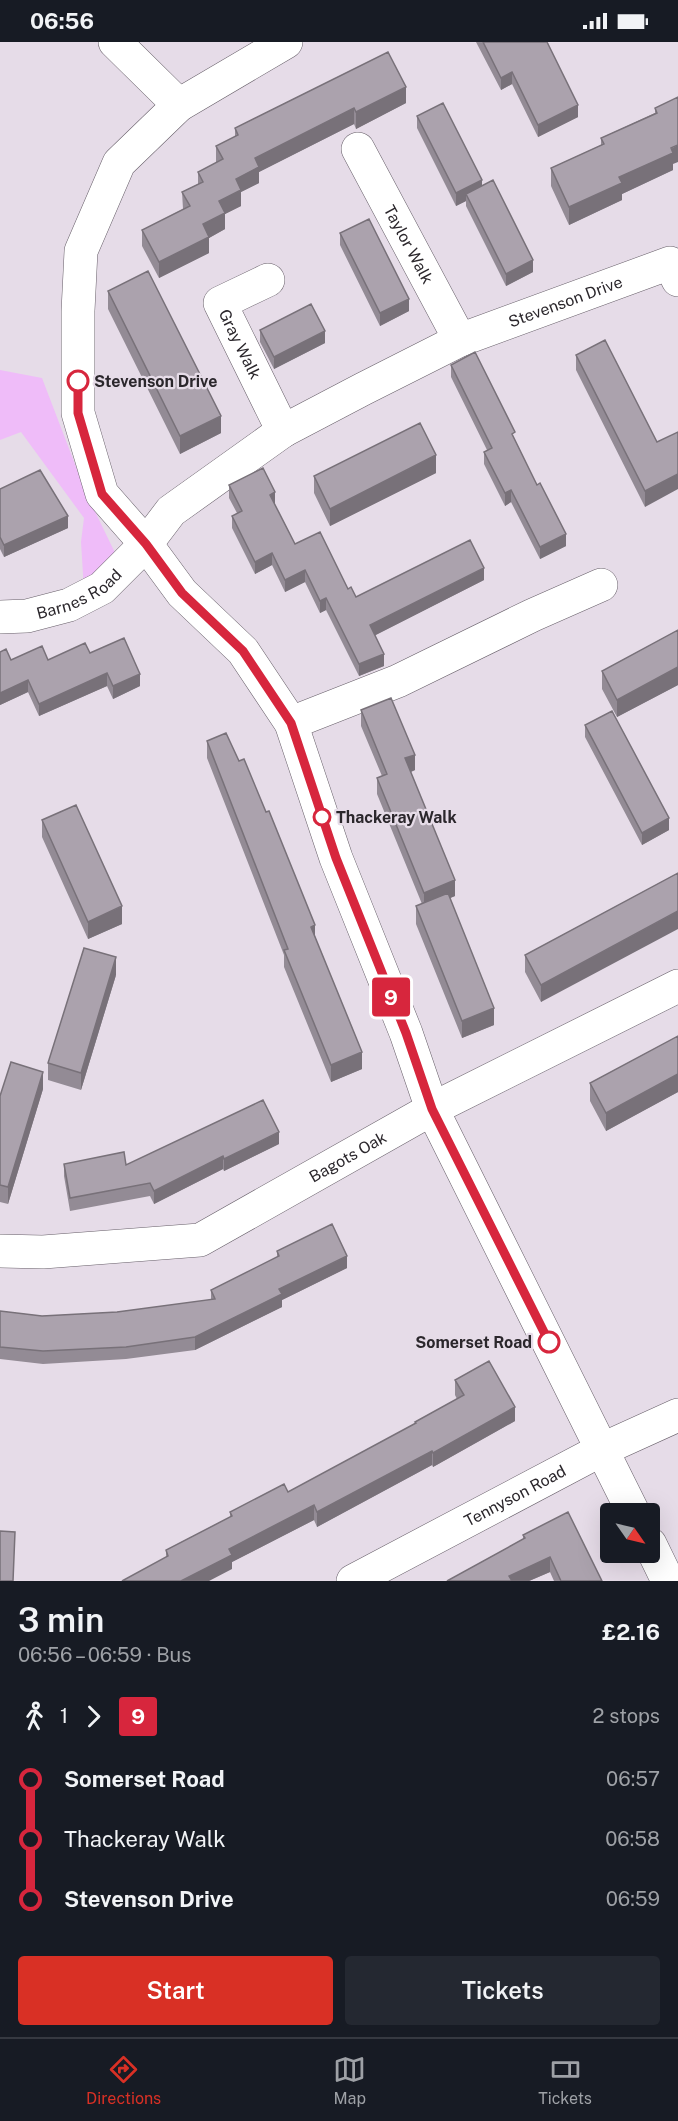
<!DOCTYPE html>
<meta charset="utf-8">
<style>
body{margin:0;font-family:"Public Sans",sans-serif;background:#242831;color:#f1f3f6;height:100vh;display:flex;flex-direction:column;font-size:22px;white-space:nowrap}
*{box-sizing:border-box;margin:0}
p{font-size:20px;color:#9ea1a6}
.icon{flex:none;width:33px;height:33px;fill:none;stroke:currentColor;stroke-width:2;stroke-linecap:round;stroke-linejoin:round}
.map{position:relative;height:1539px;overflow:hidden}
.panel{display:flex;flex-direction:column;background:#171b24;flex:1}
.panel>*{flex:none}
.badge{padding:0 12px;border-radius:4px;font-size:21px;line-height:39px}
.needle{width:39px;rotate:124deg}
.tools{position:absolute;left:600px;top:1461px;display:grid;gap:12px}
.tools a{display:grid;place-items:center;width:60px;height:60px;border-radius:6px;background:#171b24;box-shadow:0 6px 24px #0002;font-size:30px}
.map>.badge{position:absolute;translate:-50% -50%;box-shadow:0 0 0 3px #fff}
.legs{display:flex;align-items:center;gap:9px;height:66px;padding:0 18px;font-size:20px}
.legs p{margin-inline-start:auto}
.overview{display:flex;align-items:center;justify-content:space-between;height:102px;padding:0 18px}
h1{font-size:33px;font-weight:600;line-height:45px}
.action{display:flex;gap:12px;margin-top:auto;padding:12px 18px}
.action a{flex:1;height:69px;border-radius:6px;background:#d93025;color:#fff;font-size:24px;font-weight:600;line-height:69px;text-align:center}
.action a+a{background:#242831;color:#f1f3f6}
ul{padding:0 18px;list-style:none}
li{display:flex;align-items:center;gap:21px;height:60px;font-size:22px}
li i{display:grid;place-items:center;width:9px;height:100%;margin:0 8px;background:currentColor}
li i::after{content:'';width:15px;height:15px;margin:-8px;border:4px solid;border-radius:50%;background:#171b24}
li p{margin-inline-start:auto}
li:first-child i{background:linear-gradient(#0000 50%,currentColor 0)}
li:last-child i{background:linear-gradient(currentColor 50%,#0000 0)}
.status{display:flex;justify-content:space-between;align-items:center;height:42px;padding:0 30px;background:#171b24;direction:ltr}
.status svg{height:16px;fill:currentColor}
.tabs{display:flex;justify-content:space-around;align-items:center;height:84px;border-top:2px solid #363941;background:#171b24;font-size:16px;color:#9ea1a6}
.tabs a{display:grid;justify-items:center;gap:3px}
.tabs .selected{color:#d93025}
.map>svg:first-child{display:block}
.green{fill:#efbcf9}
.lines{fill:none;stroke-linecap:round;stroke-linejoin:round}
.minor-casing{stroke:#675f69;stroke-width:34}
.minor{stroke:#fff;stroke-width:33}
.wall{fill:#938b95}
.shaded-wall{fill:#787179}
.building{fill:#aba2ad;stroke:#787179;stroke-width:1.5}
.line-1-casing{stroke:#fff;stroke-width:14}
.line-1{stroke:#d7263d;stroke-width:9}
.stop-1-dot{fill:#fff;stroke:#d7263d;stroke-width:3}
.labels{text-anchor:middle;stroke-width:4.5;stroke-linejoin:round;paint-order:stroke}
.street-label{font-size:16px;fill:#2b272c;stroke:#e6dce8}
.stop-label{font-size:16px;font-weight:bold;fill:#2b272c;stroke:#e6dce8;text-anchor:start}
</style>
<div class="status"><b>06:56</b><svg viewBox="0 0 49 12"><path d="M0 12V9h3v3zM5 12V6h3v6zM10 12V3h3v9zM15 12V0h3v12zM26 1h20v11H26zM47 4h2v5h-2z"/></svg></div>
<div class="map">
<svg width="678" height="1539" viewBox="0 0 678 1539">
<rect width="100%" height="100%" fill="#e6dce8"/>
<path class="green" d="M 0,328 L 42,336 L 86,451 L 120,521 L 84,548 L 81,500 L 84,476 L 21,390 L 0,398 Z"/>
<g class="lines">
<g class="minor-casing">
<g id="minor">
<path d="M 115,0 L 179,63"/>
<path d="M 286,0 L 179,63 L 119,121 L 81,209 L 78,269 L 78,371 L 102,452 L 146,502 L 182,551 L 243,609 L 291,681 L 336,816 L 406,991 L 432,1067 L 634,1472"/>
<path id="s1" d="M 358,107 L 460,298"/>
<path id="s2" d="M 268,238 L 220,261 L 283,389"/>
<path id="s3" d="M 0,575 L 27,574 L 69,563 L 102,546 L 146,502 L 171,469 L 283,389 L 363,347 L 460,298 L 670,221 L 678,238"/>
<path d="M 291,681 L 398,639 L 533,573 L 601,543"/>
<path id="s4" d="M 0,1209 L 43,1210 L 200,1198 L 432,1067 L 678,944"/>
<path d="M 650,1502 L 668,1539"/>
<path id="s5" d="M 353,1539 L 603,1407 L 678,1373"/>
</g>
</g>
<use href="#minor" class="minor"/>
</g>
<path class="wall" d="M 476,0 L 547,0 L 578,75 L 538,95 L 512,42 L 501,48 Z
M 388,10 L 406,61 L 356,87 L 354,82 L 259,130 L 259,141 L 241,150 L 241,164 L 225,172 L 225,187 L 209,196 L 209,211 L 159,236 L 142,204 L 142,188 L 183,167 L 182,150 L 198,142 L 198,130 L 216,121 L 216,104 L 235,95 L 235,86 Z
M 655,66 L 673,122 L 673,128 L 622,152 L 622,158 L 569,183 L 551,144 L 551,126 L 601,103 L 601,96 L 655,71 Z
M 417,74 L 482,144 L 533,230 L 506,244 L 466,164 L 466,159 L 456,164 L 417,86 Z
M 340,191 L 409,269 L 380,284 L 340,203 Z
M 108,249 L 221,391 L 180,412 L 108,267 Z
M 260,288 L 325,301 L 274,327 L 260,300 Z
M 576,313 L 657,400 L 645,465 L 576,328 Z
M 451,323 L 515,398 L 566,504 L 540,517 L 511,460 L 505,464 L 484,422 L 484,410 L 487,408 L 451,335 Z
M 436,431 L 330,484 L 314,451 L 314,434 Z
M 229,443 L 275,463 L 295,502 L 348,547 L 356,555 L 484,538 L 375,593 L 384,624 L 359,634 L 326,568 L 320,571 L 305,540 L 285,550 L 272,523 L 255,532 L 232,486 L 232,474 L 237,471 L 229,456 Z
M 0,447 L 68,486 L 4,515 L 0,507 Z
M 678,588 L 678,643 L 617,675 L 602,647 L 602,629 Z
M 0,610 L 11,618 L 48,618 L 90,611 L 140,644 L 113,657 L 107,644 L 39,674 L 28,650 L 0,663 Z
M 361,668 L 415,728 L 411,730 L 455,854 L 450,856 L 494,983 L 462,996 L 416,882 L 416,864 L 422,862 L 377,752 L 377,736 L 382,734 L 361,684 Z
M 585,683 L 669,788 L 642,803 L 585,695 Z
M 207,699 L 315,894 L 362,1027 L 331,1040 L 284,925 L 284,913 L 207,716 Z
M 42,778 L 122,882 L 88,897 L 42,795 Z
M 678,831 L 541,960 L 525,930 L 525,913 Z
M 116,933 L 81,1048 L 48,1038 L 48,1021 Z
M 678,994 L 678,1050 L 606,1089 L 590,1059 L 590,1041 Z
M 43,1047 L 8,1162 L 0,1160 L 0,1054 Z
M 279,1102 L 224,1129 L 223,1127 L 154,1162 L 150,1154 L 70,1169 L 64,1134 L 64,1122 L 126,1123 Z
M 277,1209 L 347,1226 L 282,1258 L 282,1265 L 195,1308 L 126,1317 L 43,1322 L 0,1317 L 0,1269 L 42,1274 L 117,1270 L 211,1258 L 211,1248 L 277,1215 Z
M 455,1338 L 515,1379 L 433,1425 L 432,1423 L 317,1485 L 314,1478 L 232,1520 L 232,1527 L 166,1515 L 166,1508 L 230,1475 L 230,1470 L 288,1450 L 415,1382 L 415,1380 L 457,1357 L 455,1353 Z
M 523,1493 L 602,1539 L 554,1539 L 550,1530 L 529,1539 L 447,1539 L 523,1497 Z"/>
<path class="shaded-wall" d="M 512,30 L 512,42 L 501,48 L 501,36 Z
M 406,45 L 406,61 L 356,87 L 356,70 Z
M 578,63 L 578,75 L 538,95 L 538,83 Z
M 354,66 L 354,82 L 259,130 L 259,141 L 241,150 L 241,164 L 225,172 L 225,187 L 209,196 L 209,211 L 159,236 L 159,220 L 203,182 L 236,137 L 255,116 Z
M 678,103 L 678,120 L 673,122 L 673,128 L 622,152 L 622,158 L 569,183 L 569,165 L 619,135 Z
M 482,138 L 482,151 L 466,152 L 466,159 L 456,164 L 456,151 Z
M 533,218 L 533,230 L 506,244 L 506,232 Z
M 409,257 L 409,269 L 380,284 L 380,271 Z
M 325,289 L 325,301 L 274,327 L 274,315 Z
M 221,374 L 221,391 L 180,412 L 180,394 Z
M 436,413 L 436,431 L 330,484 L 330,467 Z
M 678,432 L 678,447 L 645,465 L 645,449 Z
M 511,448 L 511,460 L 505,464 L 505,451 Z
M 275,450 L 275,463 L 270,453 Z
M 68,474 L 68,486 L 4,515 L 4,503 Z
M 566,492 L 566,504 L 540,517 L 540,505 Z
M 272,511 L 272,523 L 255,532 L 255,520 Z
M 484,526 L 484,538 L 370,596 L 370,583 Z
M 305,528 L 305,540 L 285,550 L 285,538 Z
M 326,556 L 326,568 L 320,571 L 320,559 Z
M 384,612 L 384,624 L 359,634 L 359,622 Z
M 678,625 L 678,643 L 617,675 L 617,658 Z
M 107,631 L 107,644 L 39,674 L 39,662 Z
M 140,632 L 140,644 L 113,657 L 113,644 Z
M 28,638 L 28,650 L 0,663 L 0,651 Z
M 415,713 L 415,728 L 405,732 L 405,716 Z
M 669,776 L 669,788 L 642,803 L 642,791 Z
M 455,838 L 455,854 L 424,867 L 424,851 Z
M 122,864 L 122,882 L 88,897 L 88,880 Z
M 678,869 L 678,887 L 541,960 L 541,943 Z
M 315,883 L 315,900 L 311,885 Z
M 116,915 L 116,933 L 81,1048 L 81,1031 Z
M 494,966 L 494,983 L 462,996 L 462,979 Z
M 362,1010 L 362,1027 L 331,1040 L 331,1023 Z
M 43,1030 L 43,1047 L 8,1162 L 8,1145 Z
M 678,1032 L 678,1050 L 606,1089 L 606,1071 Z
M 279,1090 L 279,1102 L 224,1129 L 224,1117 Z
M 223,1114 L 223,1127 L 154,1162 L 154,1149 Z
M 347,1214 L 347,1226 L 282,1258 L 282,1265 L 195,1308 L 195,1295 L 279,1247 Z
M 515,1365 L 515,1379 L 433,1425 L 433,1411 Z
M 432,1409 L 432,1423 L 317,1485 L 317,1470 Z
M 314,1463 L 314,1478 L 232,1520 L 232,1527 L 209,1539 L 181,1539 L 229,1507 Z
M 550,1515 L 550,1530 L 529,1539 L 509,1539 L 509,1534 Z"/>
<path class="building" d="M 483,0 L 547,0 L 578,63 L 538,83 L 512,30 L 501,36 Z
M 388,10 L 406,45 L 356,70 L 354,66 L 255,116 L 259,125 L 236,137 L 241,148 L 219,159 L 225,171 L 203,182 L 209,195 L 159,220 L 142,188 L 190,164 L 182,150 L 203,140 L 198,130 L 223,117 L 216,104 L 238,93 L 235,86 Z
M 678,55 L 678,103 L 671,106 L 673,111 L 619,135 L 622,141 L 569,165 L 551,126 L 604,102 L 601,96 L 657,71 L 655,66 Z
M 443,61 L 482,138 L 456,151 L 417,74 Z
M 493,138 L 533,218 L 506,232 L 466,152 Z
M 369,177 L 409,257 L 380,271 L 340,191 Z
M 148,229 L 221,374 L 180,394 L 108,249 Z
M 311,262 L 325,289 L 274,315 L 260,288 Z
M 605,298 L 657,400 L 678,390 L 678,432 L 645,449 L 576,313 Z
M 475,310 L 515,390 L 512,392 L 537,443 L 540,441 L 566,492 L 540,505 L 511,448 L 505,451 L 484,410 L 492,406 L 451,323 Z
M 420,381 L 436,413 L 330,467 L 314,434 Z
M 263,426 L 275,450 L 270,453 L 295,502 L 320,490 L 348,547 L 351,545 L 356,555 L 470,498 L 484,526 L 370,583 L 384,612 L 359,622 L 326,556 L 320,559 L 305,528 L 285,538 L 272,511 L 255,520 L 232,474 L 242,469 L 229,443 Z
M 40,428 L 68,474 L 4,503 L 0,495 L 0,447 Z
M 678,588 L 678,625 L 617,658 L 602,629 Z
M 124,596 L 140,632 L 113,644 L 107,631 L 39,662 L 28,638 L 0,651 L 0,610 L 6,607 L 11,618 L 42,604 L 48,618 L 85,601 L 90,611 Z
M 391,656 L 415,713 L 405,716 L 455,838 L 424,851 L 377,736 L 387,732 L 361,668 Z
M 612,669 L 669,776 L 642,791 L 585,683 Z
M 226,691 L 239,719 L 244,717 L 266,770 L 269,769 L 315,883 L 311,885 L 362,1010 L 331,1023 L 284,908 L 288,907 L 207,699 Z
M 76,763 L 122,864 L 88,880 L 42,778 Z
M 678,831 L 678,869 L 541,943 L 525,913 Z
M 448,851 L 494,966 L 462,979 L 416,864 Z
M 84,906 L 116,915 L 81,1031 L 48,1021 Z
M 678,994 L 678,1032 L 606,1071 L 590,1041 Z
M 11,1020 L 43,1030 L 8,1145 L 0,1143 L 0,1054 Z
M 263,1058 L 279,1090 L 224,1117 L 223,1114 L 154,1149 L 150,1141 L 70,1156 L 64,1122 L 124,1110 L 126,1123 Z
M 332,1182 L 347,1214 L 279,1247 L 282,1252 L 195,1295 L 126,1305 L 43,1309 L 0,1305 L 0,1269 L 42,1274 L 117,1270 L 215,1257 L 211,1248 L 279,1214 L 277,1209 Z
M 489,1319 L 515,1365 L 433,1411 L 432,1409 L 317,1470 L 314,1463 L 229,1507 L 232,1513 L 181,1539 L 122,1539 L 168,1514 L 166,1508 L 232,1474 L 230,1470 L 284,1442 L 288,1450 L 416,1381 L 415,1380 L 464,1353 L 455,1338 Z
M 568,1470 L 602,1539 L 561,1539 L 550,1515 L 509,1534 L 512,1539 L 447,1539 L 525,1496 L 523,1493 Z
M 0,1489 L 15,1490 L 13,1539 L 0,1539 Z"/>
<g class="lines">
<g class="line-1-casing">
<path id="line-1" d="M 78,339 L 78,371 L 102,452 L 146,502 L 182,551 L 243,609 L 291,681 L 336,816 L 406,991 L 432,1067 L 549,1300"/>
</g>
<use href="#line-1" class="line-1"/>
</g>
<g class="stop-1-dot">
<circle cx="78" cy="339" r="10"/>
<circle cx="322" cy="775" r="8"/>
<circle cx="549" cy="1300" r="10"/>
</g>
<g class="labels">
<g class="street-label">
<text dy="6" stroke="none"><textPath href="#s1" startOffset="108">Taylor Walk</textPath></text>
<text dy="6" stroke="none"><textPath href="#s3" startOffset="660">Stevenson Drive</textPath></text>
<text dy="6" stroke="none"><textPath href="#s2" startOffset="99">Gray Walk</textPath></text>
<text dy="6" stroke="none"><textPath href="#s3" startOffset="84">Barnes Road</textPath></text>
<text dy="6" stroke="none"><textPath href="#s4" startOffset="370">Bagots Oak</textPath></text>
<text dy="6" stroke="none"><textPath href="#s5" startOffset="183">Tennyson Road</textPath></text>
</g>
<g class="stop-label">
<text x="94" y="345">Stevenson Drive</text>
<text x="336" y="781">Thackeray Walk</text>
<text x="532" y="1306" text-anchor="end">Somerset Road</text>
</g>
</g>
</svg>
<div class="tools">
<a><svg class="needle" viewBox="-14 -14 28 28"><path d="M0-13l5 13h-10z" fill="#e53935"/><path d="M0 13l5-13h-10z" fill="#9ea1a6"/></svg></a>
</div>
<b class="badge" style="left:391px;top:955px;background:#d7263d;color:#fff">9</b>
</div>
<section class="panel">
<div class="overview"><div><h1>3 min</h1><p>06:56 – 06:59 · Bus</p></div><b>£2.16</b></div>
<div class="legs"><svg class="icon" aria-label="walk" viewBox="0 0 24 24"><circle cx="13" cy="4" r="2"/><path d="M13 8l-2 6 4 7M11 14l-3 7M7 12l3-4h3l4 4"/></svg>1<svg class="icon" aria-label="forward" viewBox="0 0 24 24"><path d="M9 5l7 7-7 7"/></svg><b class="badge" style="background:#d7263d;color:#fff">9</b><p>2 stops</p></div>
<ul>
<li><i style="color:#d7263d"></i><b>Somerset Road</b><p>06:57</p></li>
<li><i style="color:#d7263d"></i><span>Thackeray Walk</span><p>06:58</p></li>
<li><i style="color:#d7263d"></i><b>Stevenson Drive</b><p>06:59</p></li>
</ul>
<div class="action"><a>Start</a><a>Tickets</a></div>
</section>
<nav class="tabs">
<a class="selected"><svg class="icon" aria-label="directions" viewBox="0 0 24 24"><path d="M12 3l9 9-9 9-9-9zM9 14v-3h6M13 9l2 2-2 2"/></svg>Directions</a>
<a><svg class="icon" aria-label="map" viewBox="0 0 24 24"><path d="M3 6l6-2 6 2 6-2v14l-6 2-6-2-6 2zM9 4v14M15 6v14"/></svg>Map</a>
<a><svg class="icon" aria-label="tickets" viewBox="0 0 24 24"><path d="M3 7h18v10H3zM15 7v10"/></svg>Tickets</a>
</nav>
